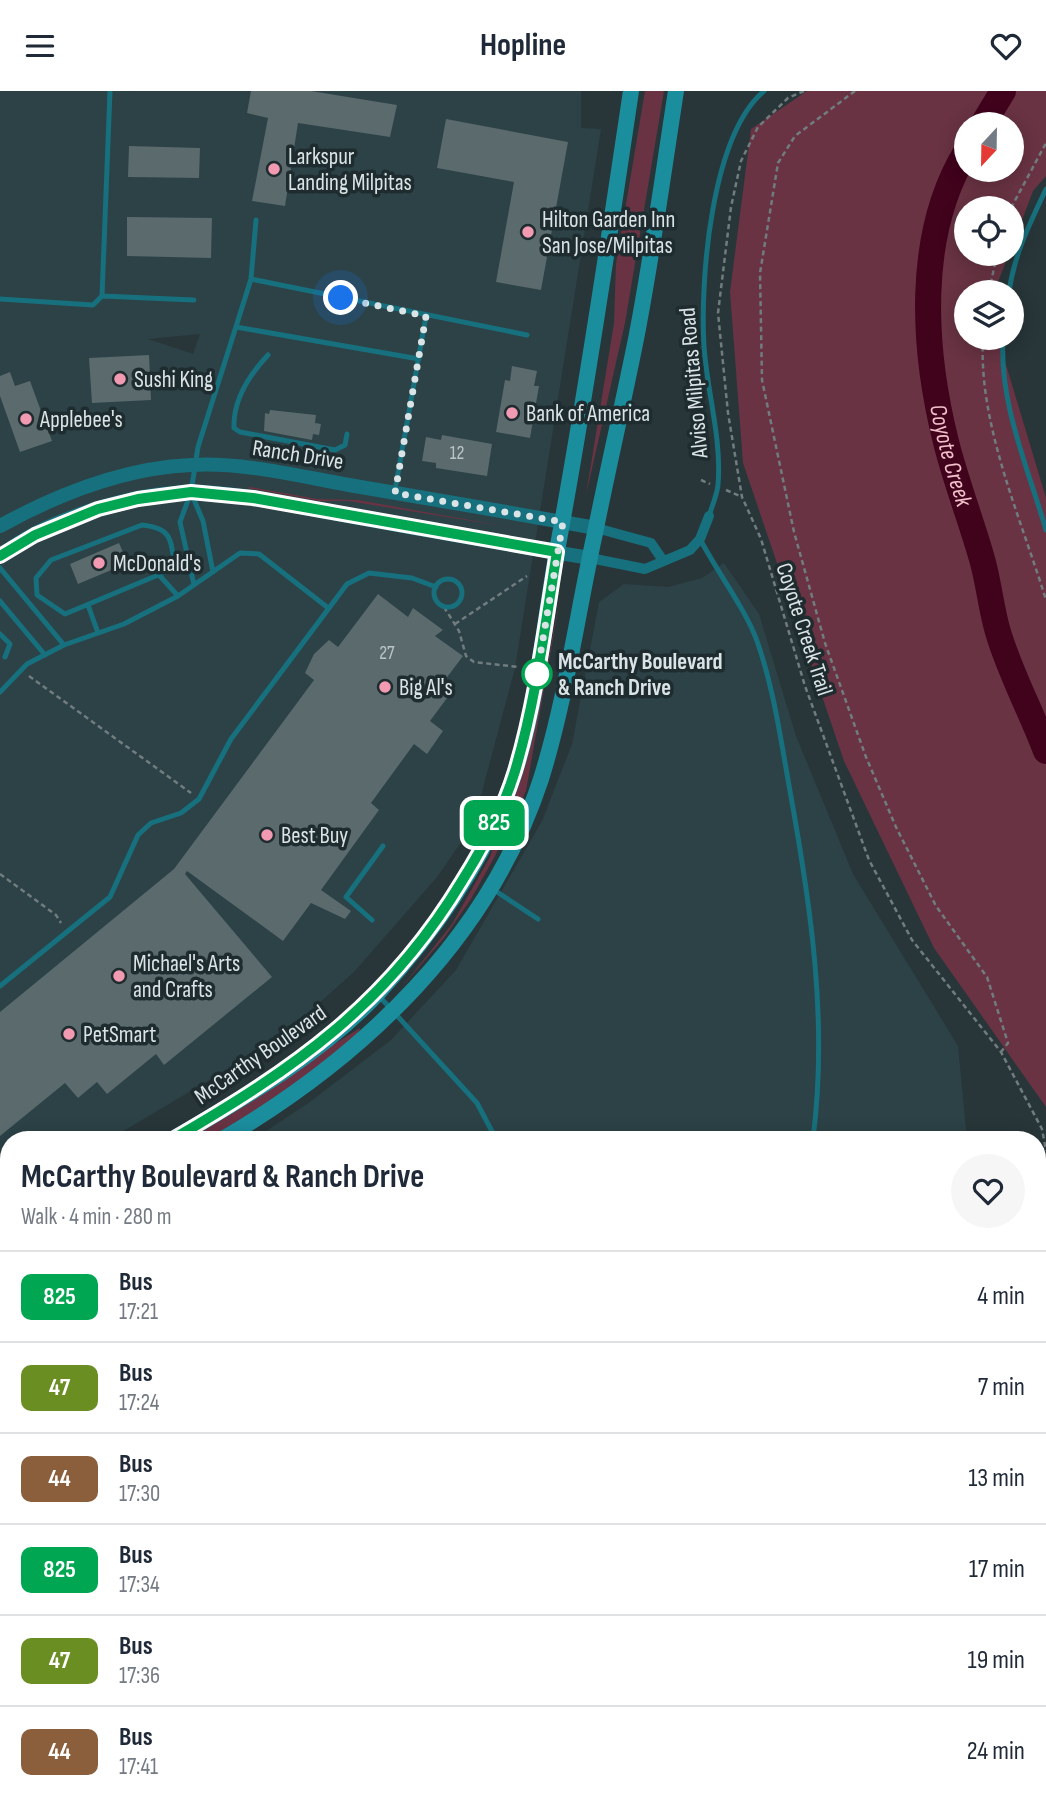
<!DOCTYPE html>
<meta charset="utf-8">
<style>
body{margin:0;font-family:"Sofia Sans Condensed",sans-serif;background:#f6f6f7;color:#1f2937;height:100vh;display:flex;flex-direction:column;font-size:26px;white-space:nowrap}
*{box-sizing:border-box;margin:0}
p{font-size:23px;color:#747a83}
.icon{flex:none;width:38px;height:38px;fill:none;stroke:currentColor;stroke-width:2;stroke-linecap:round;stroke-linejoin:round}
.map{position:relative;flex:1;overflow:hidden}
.drawer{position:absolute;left:0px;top:1040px;width:1046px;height:681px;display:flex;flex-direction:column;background:#fff;border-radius:28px 28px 0 0;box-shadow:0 4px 18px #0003}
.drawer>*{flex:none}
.badge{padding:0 14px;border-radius:10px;font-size:24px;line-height:46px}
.needle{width:46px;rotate:202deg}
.buttons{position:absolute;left:954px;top:21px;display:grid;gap:14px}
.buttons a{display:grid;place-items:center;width:70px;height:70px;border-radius:50%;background:#fff;box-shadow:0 4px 18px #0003;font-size:35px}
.you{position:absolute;width:35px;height:35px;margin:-18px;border:5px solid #fff;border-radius:50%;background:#1a73e8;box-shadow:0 0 0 10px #1a73e833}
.map>.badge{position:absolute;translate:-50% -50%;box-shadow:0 0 0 4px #fff}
.round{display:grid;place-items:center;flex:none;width:74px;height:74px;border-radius:37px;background:#f6f6f7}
.head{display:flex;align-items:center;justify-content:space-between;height:119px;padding:0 21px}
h1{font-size:33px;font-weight:700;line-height:52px}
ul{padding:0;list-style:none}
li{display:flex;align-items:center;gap:21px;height:91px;padding:0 21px;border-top:2px solid #e0e1e3}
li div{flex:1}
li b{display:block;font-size:26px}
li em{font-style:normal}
li .badge{min-width:77px;font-weight:700;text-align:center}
header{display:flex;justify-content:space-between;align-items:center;height:91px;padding:0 21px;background:#fff;font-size:32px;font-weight:700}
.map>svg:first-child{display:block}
.built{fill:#2c4246;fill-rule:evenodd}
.green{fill:#693343;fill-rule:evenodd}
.water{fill:#41021c}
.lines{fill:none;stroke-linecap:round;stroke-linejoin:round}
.river{stroke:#41021c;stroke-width:26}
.building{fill:#5a6a6d}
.path{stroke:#717c7f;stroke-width:2.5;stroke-dasharray:5 3.5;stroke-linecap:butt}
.service{stroke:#17707d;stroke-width:5}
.minor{stroke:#17707d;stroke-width:10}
.tertiary{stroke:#17707d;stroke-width:14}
.secondary{stroke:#1b8e9e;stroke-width:16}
.line-casing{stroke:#fff;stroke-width:16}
.line{stroke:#00a651;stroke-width:10}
.walk{stroke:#dae3e5;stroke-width:7;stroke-dasharray:0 12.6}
.poi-dot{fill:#f19ab1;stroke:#1e2c2f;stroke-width:2.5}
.stop-dot{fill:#fff;stroke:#00a651;stroke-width:3.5}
.labels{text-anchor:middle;stroke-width:7;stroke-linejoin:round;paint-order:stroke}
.number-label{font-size:19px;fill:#bac5c7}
.poi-label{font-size:23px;fill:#dae3e5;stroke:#1e2c2f;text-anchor:start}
.street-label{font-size:23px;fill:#dae3e5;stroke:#1e2c2f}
.stop-label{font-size:23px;font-weight:bold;fill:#dae3e5;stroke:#1e2c2f;text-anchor:start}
.water-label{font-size:24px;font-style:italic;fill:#f2c0cb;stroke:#1e2c2f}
</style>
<header><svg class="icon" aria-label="menu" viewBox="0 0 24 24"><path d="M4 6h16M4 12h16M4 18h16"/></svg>Hopline<svg class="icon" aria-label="heart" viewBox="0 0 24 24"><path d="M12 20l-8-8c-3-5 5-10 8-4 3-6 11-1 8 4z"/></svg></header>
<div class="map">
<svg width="1046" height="1720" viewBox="0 0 1046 1720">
<rect width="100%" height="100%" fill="#283639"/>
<path class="built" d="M 0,0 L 581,0 L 581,37 L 601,38 L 515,577 L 478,716 L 462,750 L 437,786 L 354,881 L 299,930 L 243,969 L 110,1048 L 9,1048 L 9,1123 L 0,1130 ZM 200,243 L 193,263 L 148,248 Z
M 724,472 L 759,523 L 796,645 L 853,783 L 958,955 L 967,1048 L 254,1048 L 307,1013 L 391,949 L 456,879 L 542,730 L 572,653 L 599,511 L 624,493 L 668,496 L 702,487 Z
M 9,1234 L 9,1712 L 821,1712 L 817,1720 L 0,1720 L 0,1243 Z"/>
<path class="green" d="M 645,0 L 664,0 L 625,232 L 586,404 L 614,232 L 616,173 Z
M 807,0 L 1046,0 L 1046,85 L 1033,100 L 1012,156 L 1012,117 L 966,117 L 966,163 L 1009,163 L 994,201 L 966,201 L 966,247 L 998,247 L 1046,407 L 1046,1016 L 934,857 L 844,670 L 743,372 L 730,201 L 751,38 ZM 966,33 L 1012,33 L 1012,79 L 966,79 Z
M 250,396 L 318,408 L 358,409 L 520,438 L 348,410 L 319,410 L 247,397 Z
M 562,497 L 526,700 L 495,765 L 471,808 L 444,847 L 401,897 L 452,833 L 490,766 L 547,575 Z
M 360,937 C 361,951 228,1040 206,1048 C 200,1050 191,1048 184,1048 Z
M 1046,1353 L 1046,1720 L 928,1720 L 931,1712 L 1038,1712 L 1038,1381 Z"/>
<path class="water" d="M 1046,1468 L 1046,1529 L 1038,1553 L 1038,1499 Z"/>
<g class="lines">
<g class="river">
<path d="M 983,33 L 1003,0"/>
<path id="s1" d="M 966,61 C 915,145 923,259 946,351 C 956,391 971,429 982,468 C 989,492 991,518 998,541 C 1010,582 1031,620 1046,660"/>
</g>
</g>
<path class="building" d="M 251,0 L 311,0 L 397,14 L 390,46 L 298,32 L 285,115 L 252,110 L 268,27 L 247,22 Z
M 446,28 L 568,51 L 541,199 L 496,191 L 514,91 L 437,77 Z
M 129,55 L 200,57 L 199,87 L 128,86 Z
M 127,126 L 212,127 L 211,167 L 127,165 Z
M 149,264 L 151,309 L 92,312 L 89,267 Z
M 512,275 L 537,280 L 534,295 L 539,295 L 530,347 L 496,341 L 505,289 L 510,290 Z
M 10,281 L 15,295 L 30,290 L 52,350 L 20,361 L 0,305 L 0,285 Z
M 270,319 L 316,324 L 315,332 L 321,333 L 319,344 L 313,343 L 312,349 L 264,340 L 265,322 L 269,323 Z
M 442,344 L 492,353 L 487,385 L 436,377 L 436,372 L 422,370 L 426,346 L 441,349 Z
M 119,452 L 128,472 L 78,493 L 70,473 Z
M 378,503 L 408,526 L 413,517 L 443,539 L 435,545 L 463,565 L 442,593 L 453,599 L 430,630 L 443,640 L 427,663 L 414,653 L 371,712 L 379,719 L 321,799 L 351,820 L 345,828 L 311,812 L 283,850 L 187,780 L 185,783 L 272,886 L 164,974 L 156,963 L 107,1003 L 97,991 L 78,1007 L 65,992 L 0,1045 L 0,921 L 174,778 L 314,589 L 305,582 L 314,563 L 329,549 L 338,556 Z"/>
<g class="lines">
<path class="path" d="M 804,0 L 788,7 L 758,36 L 741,70 L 731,116 L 718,222 L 728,322 L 742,406 L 761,448 L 805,595 L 869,769 L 912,849 L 1001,961 L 1042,1038 L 1046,1060
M 855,0 L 795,45 L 778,72 L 760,182 L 762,289 L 794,441 L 825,552 L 866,666 L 896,736 L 936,815 L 987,886 L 1008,952 L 1001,961
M 1011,117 L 1046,52
M 989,201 L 997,163
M 983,247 C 978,333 1021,427 1046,509
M 701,389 L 710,393
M 726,399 L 742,406
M 444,516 L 459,540 L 466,565 L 474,571 L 518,576
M 455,533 L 527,485
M 29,585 L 191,702
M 0,783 L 56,824 L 61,832
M 1038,1303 L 1046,1251
M 909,1720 L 913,1712"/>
<path class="service" d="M 251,188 L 527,244
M 1009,201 C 1014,164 1030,132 1046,98
M 102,205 L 194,209
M 0,208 L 93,214 L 102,205 L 110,0
M 236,236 L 419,268
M 1003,247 C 999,312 1028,377 1046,439
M 268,264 C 250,283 233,309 234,337 L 240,341 L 335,359 L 345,354 L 347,343
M 395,399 L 426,225
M 192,404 L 203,430 L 213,481
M 709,425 C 712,415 717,404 718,394 C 722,348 707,301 704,255 C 700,189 711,45 764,0
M 142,434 C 170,437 171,446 174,473 L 170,479 L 65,523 L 37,504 L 36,487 L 51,469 Z
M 700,448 C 716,479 746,519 757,550 C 774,598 781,650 790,700 C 811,816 828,931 813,1048
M 0,477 L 64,554
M 160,485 L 178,505
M434 502a14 14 0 1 1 28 0a14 14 0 1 1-28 0Z
M 194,494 L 180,431 L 191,401 L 198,356 L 251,188 L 256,129
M 0,510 L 45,564
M 88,514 L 98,542
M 0,543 L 10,553 L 5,566
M 0,601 L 27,573 L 64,554 L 124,533 L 178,505 L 240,462 L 259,463 L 327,516
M 494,799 L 538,828
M 372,829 L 346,806 L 383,755
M 0,895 L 110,806 L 138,744 L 151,732 L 181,722 L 199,708 L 231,648 L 347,493 L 369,482 L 412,487 L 436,496
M 379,905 L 477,1012 L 496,1048
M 0,1375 L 9,1366
M 158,1712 L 168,1720
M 493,1712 L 502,1720
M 566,1712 L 575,1720
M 645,1712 L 654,1720
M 793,1712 L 798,1716 L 795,1720
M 178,1720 L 185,1712
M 293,1720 L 300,1712
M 374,1720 L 382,1712
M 452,1720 L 460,1712
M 682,1720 L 690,1712
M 741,1720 L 749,1712"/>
<path class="minor" d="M 596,437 L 651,452 L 662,468
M 590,467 L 645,478 L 690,459 L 700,448 L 709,425"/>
<path class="tertiary" d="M 0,435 C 58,403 125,377 191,374 C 244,371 298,385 349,394 C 431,408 514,422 596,437
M 0,465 C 46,428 132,402 190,401 C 237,400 285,414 332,422 C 418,438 504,453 590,467"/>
<path class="secondary" d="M 173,1048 C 245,1006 322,963 379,901 C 430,845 477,780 505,709 C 536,631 542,543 557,460 C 585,307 608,154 631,0
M 223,1048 C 364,965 489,847 541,688 C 566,608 577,524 595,442 C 608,377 623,313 636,248 C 652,166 663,83 676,0
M 0,1172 L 9,1165
M 0,1206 L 9,1198"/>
</g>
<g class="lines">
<g class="line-casing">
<path id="line" d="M 0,465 L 35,444 L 98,418 L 138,408 L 191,401 L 253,407 L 557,461 C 545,534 536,610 515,680 C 503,719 484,755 462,790 C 388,913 294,978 173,1048"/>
</g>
<use href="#line" class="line"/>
<path class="walk" d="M 341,207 L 426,225 L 395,402 L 563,431 L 537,583"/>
</g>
<g class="poi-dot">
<circle cx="274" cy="78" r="7"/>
<circle cx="528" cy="141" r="7"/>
<circle cx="120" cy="288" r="7"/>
<circle cx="512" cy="322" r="7"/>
<circle cx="26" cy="328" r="7"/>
<circle cx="99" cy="472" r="7"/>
<circle cx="385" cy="596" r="7"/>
<circle cx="267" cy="744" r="7"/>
<circle cx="119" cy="885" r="7"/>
<circle cx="69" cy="943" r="7"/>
</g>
<circle class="stop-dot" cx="537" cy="583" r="14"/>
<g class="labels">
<g class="number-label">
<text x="457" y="368">12</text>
<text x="387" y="568">27</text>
</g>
<g class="poi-label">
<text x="288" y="73">Larkspur<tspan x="288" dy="26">Landing Milpitas</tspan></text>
<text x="542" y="136">Hilton Garden Inn<tspan x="542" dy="26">San Jose/Milpitas</tspan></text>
<text x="134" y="296">Sushi King</text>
<text x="526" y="330">Bank of America</text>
<text x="40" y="336">Applebee's</text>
<text x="113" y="480">McDonald's</text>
<text x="399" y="604">Big Al's</text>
<text x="281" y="752">Best Buy</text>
<text x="133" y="880">Michael's Arts<tspan x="133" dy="26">and Crafts</tspan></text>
<text x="83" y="951">PetSmart</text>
</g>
<g class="street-label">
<text transform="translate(693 292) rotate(-95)" y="8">Alviso Milpitas Road</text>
<text transform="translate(298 363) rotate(9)" y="8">Ranch Drive</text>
<text transform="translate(805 538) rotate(72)" y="8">Coyote Creek Trail</text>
<text transform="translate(260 963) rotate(-35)" y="8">McCarthy Boulevard</text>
</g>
<g class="stop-label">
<text x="558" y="578">McCarthy Boulevard<tspan x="558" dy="26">&amp; Ranch Drive</tspan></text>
</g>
<g class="water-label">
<text dy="8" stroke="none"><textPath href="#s1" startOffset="312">Coyote Creek</textPath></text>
</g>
</g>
</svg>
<div class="buttons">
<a><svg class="needle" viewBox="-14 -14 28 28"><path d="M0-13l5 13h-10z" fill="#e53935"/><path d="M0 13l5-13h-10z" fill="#747a83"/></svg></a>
<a><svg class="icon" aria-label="locate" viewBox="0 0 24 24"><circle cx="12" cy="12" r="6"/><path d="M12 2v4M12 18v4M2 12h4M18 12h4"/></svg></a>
<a><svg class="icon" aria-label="layers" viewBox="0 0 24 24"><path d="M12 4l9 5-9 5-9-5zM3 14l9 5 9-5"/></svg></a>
</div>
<div class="you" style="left:341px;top:207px"></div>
<b class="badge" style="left:494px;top:732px;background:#00a651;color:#fff">825</b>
<section class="drawer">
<div class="head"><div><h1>McCarthy Boulevard &amp; Ranch Drive</h1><p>Walk · 4 min · 280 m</p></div><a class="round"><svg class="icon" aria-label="heart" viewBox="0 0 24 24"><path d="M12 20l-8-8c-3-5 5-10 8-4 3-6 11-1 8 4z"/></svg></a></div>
<ul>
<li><span class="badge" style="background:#00a651;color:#fff">825</span><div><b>Bus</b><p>17:21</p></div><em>4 min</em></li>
<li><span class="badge" style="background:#6b8e23;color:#fff">47</span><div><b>Bus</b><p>17:24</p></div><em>7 min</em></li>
<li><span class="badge" style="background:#8b5e3c;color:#fff">44</span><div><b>Bus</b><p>17:30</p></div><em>13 min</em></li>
<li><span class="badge" style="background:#00a651;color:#fff">825</span><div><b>Bus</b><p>17:34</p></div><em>17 min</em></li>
<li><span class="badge" style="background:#6b8e23;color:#fff">47</span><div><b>Bus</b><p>17:36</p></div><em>19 min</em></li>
<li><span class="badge" style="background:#8b5e3c;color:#fff">44</span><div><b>Bus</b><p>17:41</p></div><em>24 min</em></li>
</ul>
</section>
</div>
